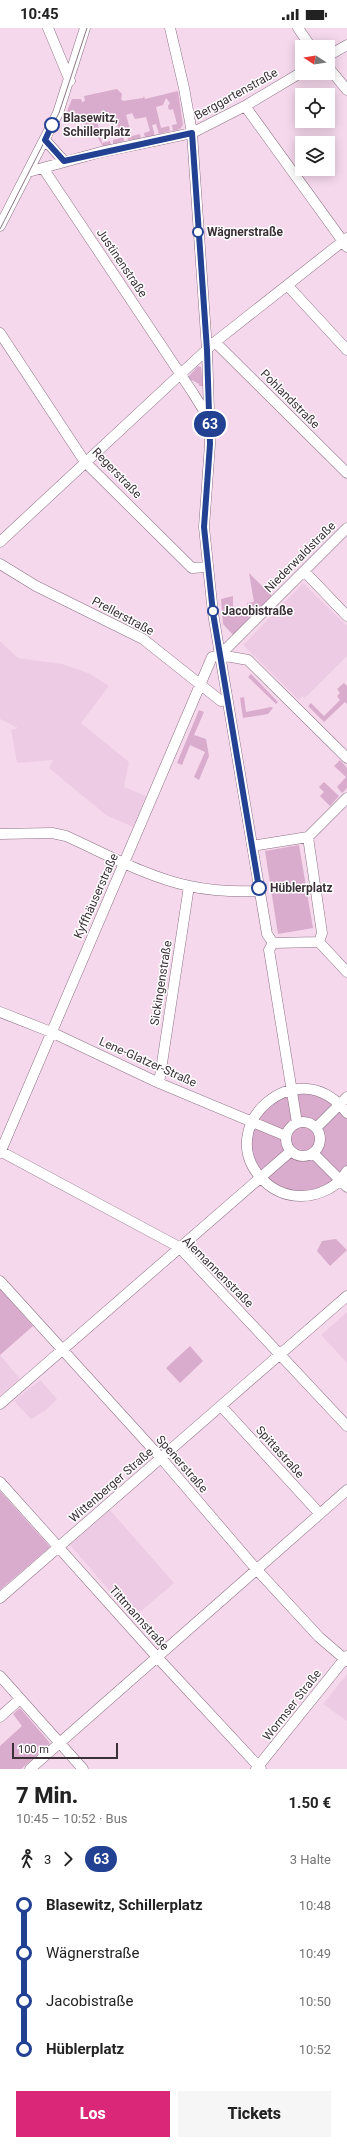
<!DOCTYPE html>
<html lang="de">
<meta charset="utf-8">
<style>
body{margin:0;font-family:Roboto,sans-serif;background:#f6f6f6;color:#222;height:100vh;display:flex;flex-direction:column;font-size:15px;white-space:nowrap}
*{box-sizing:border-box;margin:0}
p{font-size:13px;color:#767676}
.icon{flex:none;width:22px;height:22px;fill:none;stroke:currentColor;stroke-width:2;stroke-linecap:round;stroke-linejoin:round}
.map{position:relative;height:1741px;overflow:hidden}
.side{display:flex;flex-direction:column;background:#fff;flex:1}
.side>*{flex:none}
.badge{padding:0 8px;border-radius:13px;font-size:14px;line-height:26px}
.needle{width:26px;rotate:282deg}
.tools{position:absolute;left:295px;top:12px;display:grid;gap:8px}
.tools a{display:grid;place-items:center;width:40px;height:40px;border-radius:0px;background:#fff;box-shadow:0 2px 10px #0003;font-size:20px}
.scale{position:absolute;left:12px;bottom:10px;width:106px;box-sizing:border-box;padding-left:4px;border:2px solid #3b3038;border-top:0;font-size:11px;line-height:14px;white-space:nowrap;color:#3b3038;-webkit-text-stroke:3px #fff;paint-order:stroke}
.map>.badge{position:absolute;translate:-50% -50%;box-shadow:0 0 0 2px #fff}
.legs{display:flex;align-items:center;gap:6px;height:44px;padding:0 16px;font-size:13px}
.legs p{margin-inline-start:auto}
.head{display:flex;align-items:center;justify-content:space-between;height:68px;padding:0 16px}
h1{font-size:22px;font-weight:800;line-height:30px}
.action{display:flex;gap:8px;margin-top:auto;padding:8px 16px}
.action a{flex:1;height:46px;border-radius:0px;background:#db2777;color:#fff;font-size:16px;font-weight:800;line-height:46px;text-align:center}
.action a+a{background:#f6f6f6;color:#222}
ul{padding:0 16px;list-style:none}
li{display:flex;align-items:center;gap:14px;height:48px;font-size:15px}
li i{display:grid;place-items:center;width:6px;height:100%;margin:0 5px;background:currentColor}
li i::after{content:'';width:10px;height:10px;margin:-5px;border:3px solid;border-radius:50%;background:#fff}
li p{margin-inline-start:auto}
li:first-child i{background:linear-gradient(#0000 50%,currentColor 0)}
li:last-child i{background:linear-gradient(currentColor 50%,#0000 0)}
.status{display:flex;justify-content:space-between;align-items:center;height:28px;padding:0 20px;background:#fff;direction:ltr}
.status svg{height:11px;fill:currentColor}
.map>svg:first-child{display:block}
.built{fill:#eecbe4}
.green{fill:#d9abcc}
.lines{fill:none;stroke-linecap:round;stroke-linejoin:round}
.minor-casing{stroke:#8c7284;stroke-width:11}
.minor{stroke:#fff;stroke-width:10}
.tram{stroke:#8a7885;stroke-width:1}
.line-1-casing{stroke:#fff;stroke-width:9}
.line-1{stroke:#224193;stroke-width:6}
.stop-1-dot{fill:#fff;stroke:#224193;stroke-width:2}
.labels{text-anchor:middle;stroke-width:3;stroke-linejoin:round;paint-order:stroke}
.street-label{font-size:12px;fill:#3b3038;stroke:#fff}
.stop-label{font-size:12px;font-weight:bold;fill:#3b3038;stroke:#fff;text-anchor:start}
</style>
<div class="status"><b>10:45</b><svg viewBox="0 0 49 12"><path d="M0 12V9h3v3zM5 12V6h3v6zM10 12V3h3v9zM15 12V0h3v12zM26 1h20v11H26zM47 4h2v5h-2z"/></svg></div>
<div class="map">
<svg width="347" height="1741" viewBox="0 0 347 1741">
<rect width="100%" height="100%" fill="#f5d8ec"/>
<path class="built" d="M 303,555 L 347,598 L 347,628 L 305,670 L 302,668 L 299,672 L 243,617 Z
M 0,613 L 18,630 L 62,636 L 88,645 L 109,658 L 81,695 L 129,734 L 124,759 L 146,768 L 133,799 L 106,787 L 49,740 L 53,732 L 17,735 L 11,702 L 18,700 L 0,691 Z
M 347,1284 L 347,1335 L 321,1307 Z
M 0,1327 L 20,1351 L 0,1368 Z
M 40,1352 L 57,1371 L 45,1383 L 31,1391 L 14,1373 Z
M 110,1482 L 174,1555 L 133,1590 L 70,1517 Z
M 347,1646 L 347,1693 L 323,1676 Z"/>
<path class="green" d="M 117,61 L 122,66 L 121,71 L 123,73 L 143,70 L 144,68 L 145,71 L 178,63 L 183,97 L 180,101 L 173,103 L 172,97 L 177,96 L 173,81 L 169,82 L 168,78 L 170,75 L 166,70 L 163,77 L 156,79 L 161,100 L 169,98 L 170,103 L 159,106 L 156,96 L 152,97 L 155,108 L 145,110 L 144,105 L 150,103 L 146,89 L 135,91 L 132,85 L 126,87 L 132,108 L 140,106 L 141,111 L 128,112 L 126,105 L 123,106 L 124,113 L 113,116 L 113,112 L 121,110 L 117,96 L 112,97 L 109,88 L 97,93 L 102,115 L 110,113 L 111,117 L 103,119 L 93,101 L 88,103 L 84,94 L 70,89 L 67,83 L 72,71 L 81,71 L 82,74 L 85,73 L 84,68 Z
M 198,338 L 201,339 L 203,358 L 199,358 L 199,356 L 192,352 L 190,353 L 188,349 Z
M 249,545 L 272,568 L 233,607 L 223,596 L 221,571 L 233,568 L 233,579 L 237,582 L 238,587 L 247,587 L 247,575 L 254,574 Z
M 251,646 L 278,674 L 276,676 L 248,649 Z
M 344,655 L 347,658 L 347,676 L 345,674 L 324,694 L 308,678 L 311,675 L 324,688 L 340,672 L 337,668 L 340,665 L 337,661 Z
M 244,669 L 246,684 L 271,679 L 273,680 L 268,686 L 243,690 L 240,670 Z
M 199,682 L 204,684 L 194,707 L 206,711 L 209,728 L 199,752 L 194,749 L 205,724 L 190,717 L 182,737 L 177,735 Z
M 340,732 L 347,740 L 347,760 L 342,765 L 337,759 L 346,749 L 334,738 Z
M 324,754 L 339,768 L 330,778 L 320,768 L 324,764 L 319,759 Z
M 299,817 L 313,900 L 278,906 L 265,823 Z
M 318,1065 L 343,1084 L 347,1091 L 347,1138 L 328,1158 L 299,1166 L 270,1156 L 250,1124 L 253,1093 L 280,1067 Z
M 336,1211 L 347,1222 L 330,1238 L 317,1223 L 322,1213 Z
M 0,1260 L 33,1298 L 0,1327 Z
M 190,1318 L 203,1333 L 180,1355 L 166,1340 Z
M 0,1463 L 50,1519 L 0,1562 Z
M 20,1680 L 50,1715 L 21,1741 L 0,1741 L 0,1718 L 22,1698 L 13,1686 Z"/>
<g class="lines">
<g class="minor-casing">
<path id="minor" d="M 48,0 L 70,53
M 170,0 L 184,60 L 192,105 L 207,322 L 210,416 L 204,499 L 213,585 L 267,906 L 273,915
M 298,0 L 311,19
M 328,28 L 347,17
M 328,39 L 347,62
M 245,78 L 347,219
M 45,112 L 64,133
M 43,140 L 193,365 L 209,391
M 28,144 L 101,124 L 192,105 L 245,78 L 302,44
M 0,198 L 58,85 L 85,0
M 288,258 L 347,322
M 0,305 L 85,434 L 192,540 L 207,539
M 215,314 L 347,445
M 0,514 L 215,314 L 347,210
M 0,536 L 36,558 L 143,611 L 221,673 L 227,671
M 304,543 L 347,588
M 220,627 L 347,500
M 0,806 L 52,805 L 66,808 C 106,826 147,849 189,858 C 212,863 236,864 260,863
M 308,809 L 347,770
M 252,818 L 308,809 L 322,905 L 319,914
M 319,914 L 347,944
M 273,915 L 269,922 L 270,928 L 297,1095
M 273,915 L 319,914
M 0,984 L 51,1004 L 159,1055 L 286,1108
M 159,1055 L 189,858
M 347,1085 C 297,1020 211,1100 263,1152 C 273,1162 287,1168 301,1168 C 319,1168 338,1159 347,1143
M286 1111a17 17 0 1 1 34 0a17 17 0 1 1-34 0Z
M 316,1100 L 347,1069
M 0,1123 L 179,1219 L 347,1398
M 0,1125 L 212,629 L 220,627 L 248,632 L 347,730
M 313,1125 L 347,1159
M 0,1253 L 161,1430 L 257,1542 L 319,1609 L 347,1633
M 0,1376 L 291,1123
M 221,1378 L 320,1486
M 0,1454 L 157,1629 L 261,1741
M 0,1570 L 347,1268
M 0,1648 L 83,1741
M 0,1689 L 20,1671
M 30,1741 L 347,1462
M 256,1741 L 347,1628"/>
</g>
<use href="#minor" class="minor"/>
<path class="tram" d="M 0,201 L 59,85 L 87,0"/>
</g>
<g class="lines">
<g class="line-1-casing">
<path id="line-1" d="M 52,97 L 45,112 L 64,133 L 192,105 L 207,322 L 210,416 L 204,499 L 213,585 L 259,860"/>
</g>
<use href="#line-1" class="line-1"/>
</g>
<g class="stop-1-dot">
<circle cx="52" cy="97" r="7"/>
<circle cx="198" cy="204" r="5"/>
<circle cx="213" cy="583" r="5"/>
<circle cx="259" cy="860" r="7"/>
</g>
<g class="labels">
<g class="street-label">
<text transform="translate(236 66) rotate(-29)" y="4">Berggartenstraße</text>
<text transform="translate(122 235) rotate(56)" y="4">Justinenstraße</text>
<text transform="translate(290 371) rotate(45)" y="4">Pohlandstraße</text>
<text transform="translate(117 445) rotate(46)" y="4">Regerstraße</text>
<text transform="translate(300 529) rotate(-45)" y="4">Niederwaldstraße</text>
<text transform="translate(123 588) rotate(28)" y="4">Prellerstraße</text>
<text transform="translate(96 868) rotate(-66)" y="4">Kyffhäuserstraße</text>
<text transform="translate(161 955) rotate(-81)" y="4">Sickingenstraße</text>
<text transform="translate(148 1034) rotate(24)" y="4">Lene-Glatzer-Straße</text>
<text transform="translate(218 1244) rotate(45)" y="4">Alemannenstraße</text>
<text transform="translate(280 1424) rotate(48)" y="4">Spittastraße</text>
<text transform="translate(182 1436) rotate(49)" y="4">Spenerstraße</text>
<text transform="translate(111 1457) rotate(-41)" y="4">Wittenberger Straße</text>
<text transform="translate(139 1590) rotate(48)" y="4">Tittmannstraße</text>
<text transform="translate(292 1677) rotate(-52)" y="4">Wormser Straße</text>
</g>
<g class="stop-label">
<text x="63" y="94">Blasewitz,<tspan x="63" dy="14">Schillerplatz</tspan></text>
<text x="207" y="208">Wägnerstraße</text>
<text x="222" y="587">Jacobistraße</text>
<text x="270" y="864">Hüblerplatz</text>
</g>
</g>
</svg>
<div class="tools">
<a><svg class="needle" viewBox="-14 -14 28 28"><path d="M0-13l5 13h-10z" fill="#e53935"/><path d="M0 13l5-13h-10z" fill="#767676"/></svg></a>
<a><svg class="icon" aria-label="locate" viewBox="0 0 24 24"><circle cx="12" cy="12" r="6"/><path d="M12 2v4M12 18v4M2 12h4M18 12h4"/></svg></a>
<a><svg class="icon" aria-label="layers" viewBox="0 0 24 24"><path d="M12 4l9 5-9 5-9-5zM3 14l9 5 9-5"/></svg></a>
</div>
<div class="scale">100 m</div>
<b class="badge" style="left:210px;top:396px;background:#224193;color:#fff">63</b>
</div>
<section class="side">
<div class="head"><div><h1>7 Min.</h1><p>10:45 – 10:52 · Bus</p></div><b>1.50 €</b></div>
<div class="legs"><svg class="icon" aria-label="walk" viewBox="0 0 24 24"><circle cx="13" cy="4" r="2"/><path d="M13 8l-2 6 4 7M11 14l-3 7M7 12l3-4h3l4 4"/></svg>3<svg class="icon" aria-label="forward" viewBox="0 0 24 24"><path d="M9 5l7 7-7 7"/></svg><b class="badge" style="background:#224193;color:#fff">63</b><p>3 Halte</p></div>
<ul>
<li><i style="color:#224193"></i><b>Blasewitz, Schillerplatz</b><p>10:48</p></li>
<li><i style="color:#224193"></i><span>Wägnerstraße</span><p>10:49</p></li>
<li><i style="color:#224193"></i><span>Jacobistraße</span><p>10:50</p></li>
<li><i style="color:#224193"></i><b>Hüblerplatz</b><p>10:52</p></li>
</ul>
<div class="action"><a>Los</a><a>Tickets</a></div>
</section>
